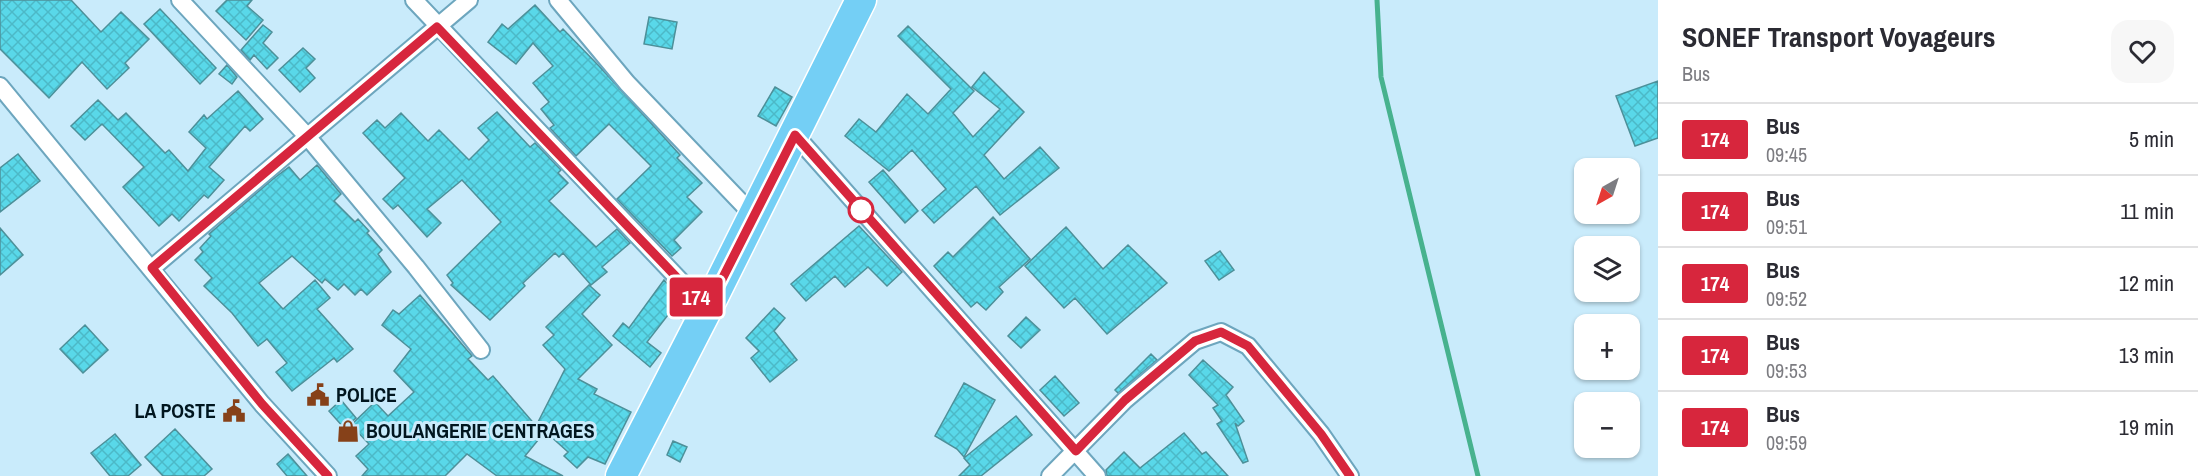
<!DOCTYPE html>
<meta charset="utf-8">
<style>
body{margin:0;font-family:"Archivo Narrow",sans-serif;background:#f7f7f7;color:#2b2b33;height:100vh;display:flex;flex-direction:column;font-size:22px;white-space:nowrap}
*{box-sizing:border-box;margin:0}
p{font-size:20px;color:#7c7c81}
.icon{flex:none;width:33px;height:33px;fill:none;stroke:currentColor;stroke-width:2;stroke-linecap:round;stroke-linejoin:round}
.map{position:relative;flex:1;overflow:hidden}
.sheet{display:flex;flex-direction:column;background:#fff;width:540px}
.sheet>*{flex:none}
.badge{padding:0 12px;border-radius:4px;font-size:21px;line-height:39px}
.needle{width:39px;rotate:219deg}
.fabs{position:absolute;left:1574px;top:158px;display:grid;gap:12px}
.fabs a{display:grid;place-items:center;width:66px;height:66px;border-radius:12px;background:#fff;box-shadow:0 2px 4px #0004;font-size:30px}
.map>.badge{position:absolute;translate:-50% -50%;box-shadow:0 0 0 3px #fff}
.round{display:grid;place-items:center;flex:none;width:63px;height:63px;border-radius:18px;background:#f7f7f7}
.summary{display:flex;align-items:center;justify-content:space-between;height:102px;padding:0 24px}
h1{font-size:28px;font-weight:700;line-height:45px}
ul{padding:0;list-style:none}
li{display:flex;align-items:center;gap:18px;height:72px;padding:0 24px;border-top:2px solid #e1e1e2}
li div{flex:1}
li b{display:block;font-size:22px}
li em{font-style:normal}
li .badge{min-width:66px;font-weight:700;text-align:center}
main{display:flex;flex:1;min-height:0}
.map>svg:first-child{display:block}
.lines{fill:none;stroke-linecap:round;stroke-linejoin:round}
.stream{stroke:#47b28e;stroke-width:5}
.building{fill:url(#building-cross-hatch);stroke:#4d9099;stroke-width:1.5}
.street-casing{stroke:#6da6be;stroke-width:20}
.highway-casing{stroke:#fff;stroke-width:33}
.street{stroke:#fff;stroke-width:16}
.highway{stroke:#74cff5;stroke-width:30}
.line-casing{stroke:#fff;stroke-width:14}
.line{stroke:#d7263d;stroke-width:9}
.stop-dot{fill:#fff;stroke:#d7263d;stroke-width:3}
.labels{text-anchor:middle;stroke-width:6;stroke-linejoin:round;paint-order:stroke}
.poi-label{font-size:20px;font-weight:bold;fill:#01161f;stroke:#c9ebfb;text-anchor:start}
</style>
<main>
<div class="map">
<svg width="1658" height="476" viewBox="0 0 1658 476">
<defs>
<pattern id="building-cross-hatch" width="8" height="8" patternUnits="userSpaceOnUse" patternTransform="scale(1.5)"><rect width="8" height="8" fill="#59d8e9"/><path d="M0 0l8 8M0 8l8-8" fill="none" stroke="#4cb9c7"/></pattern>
</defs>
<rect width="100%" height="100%" fill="#c9ebfb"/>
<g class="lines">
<path class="stream" d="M 1377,0 L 1381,77 L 1478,476"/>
</g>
<path class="building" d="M 0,0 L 71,0 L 101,32 L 121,12 L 149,39 L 125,63 L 129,68 L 107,89 L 82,62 L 49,98 L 0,49 Z
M 227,0 L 252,0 L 247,6 L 263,20 L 246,40 L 216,11 Z
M 535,5 L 560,32 L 563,29 L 599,66 L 680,155 L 677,158 L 702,183 L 687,197 L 702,212 L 674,240 L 681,248 L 672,256 L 617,199 L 651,166 L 609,124 L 576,156 L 550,128 L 554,125 L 541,109 L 549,102 L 533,83 L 553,66 L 533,43 L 516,64 L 488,42 L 502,24 L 508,29 Z
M 160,9 L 216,68 L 200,84 L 144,24 Z
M 649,17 L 677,22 L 672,49 L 644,44 Z
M 263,25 L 272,32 L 263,43 L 278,58 L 267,69 L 254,55 L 250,60 L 241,50 Z
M 908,26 L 974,91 L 953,113 L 973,137 L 1000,109 L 972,87 L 984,72 L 1024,112 L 984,155 L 1004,179 L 1040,147 L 1059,168 L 1000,215 L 976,186 L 934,223 L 922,210 L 946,189 L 912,150 L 889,171 L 845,136 L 859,119 L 876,132 L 907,94 L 928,114 L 951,89 L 898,36 Z
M 303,48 L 315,59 L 306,68 L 315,78 L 300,92 L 279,70 Z
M 227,65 L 237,77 L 232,84 L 219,74 Z
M 1658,81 L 1658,138 L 1635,146 L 1616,96 Z
M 775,87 L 792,97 L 776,126 L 758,116 Z
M 238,91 L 263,119 L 250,131 L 245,126 L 209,167 L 224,180 L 208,198 L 204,195 L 179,221 L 172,214 L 159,226 L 123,187 L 144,167 L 102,124 L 85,140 L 71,126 L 98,100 L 118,120 L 126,113 L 165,153 L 169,150 L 188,171 L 206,148 L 189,132 L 204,115 L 207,119 Z
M 497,112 L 530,147 L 535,143 L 561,170 L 558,173 L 568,183 L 549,201 L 596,247 L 617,229 L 630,243 L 602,267 L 607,272 L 591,285 L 563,253 L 559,257 L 555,253 L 523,283 L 525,286 L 490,320 L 451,285 L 453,283 L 447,275 L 501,222 L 462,180 L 427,209 L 441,223 L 427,237 L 398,205 L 393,209 L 383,199 L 405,178 L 363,133 L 377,120 L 385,128 L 401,113 L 428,141 L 439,130 L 469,160 L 489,140 L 478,128 Z
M 18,154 L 40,181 L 0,212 L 0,168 Z
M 317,165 L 341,194 L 334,201 L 355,222 L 358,219 L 369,231 L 367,233 L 382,250 L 378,254 L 391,272 L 367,295 L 361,289 L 355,295 L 344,284 L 338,290 L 325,279 L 322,283 L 292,256 L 259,283 L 283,309 L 315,280 L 330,298 L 317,309 L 353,349 L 337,362 L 334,358 L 292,391 L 276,372 L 287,363 L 267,339 L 258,346 L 232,313 L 204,286 L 212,278 L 195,260 L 203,252 L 200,248 L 211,236 L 209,234 L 273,179 L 289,167 L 300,180 Z
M 883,170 L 918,211 L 905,223 L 869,182 Z
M 993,217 L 1030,259 L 999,287 L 1003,292 L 986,310 L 977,302 L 971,307 L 934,266 L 948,252 L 953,257 Z
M 859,226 L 902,272 L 887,286 L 868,267 L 845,287 L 835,276 L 806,301 L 791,284 Z
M 1066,227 L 1103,269 L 1128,245 L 1167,283 L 1107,334 L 1075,298 L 1064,308 L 1025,266 Z
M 0,228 L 23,255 L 0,275 Z
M 1220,251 L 1234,270 L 1219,280 L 1205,261 Z
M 664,280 L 689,306 L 681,319 L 671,311 L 647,342 L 661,353 L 650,367 L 613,336 L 623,323 L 629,328 Z
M 589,285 L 600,295 L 582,314 L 612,345 L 578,379 L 597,389 L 594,394 L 631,412 L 605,464 L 588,457 L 577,468 L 564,456 L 568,452 L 537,424 L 565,369 L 543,345 L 554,335 L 546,327 Z
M 420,295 L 472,356 L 468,359 L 488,380 L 493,376 L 543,434 L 525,456 L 563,476 L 497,476 L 467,454 L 445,476 L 362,476 L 368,469 L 356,456 L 369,444 L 351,425 L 375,402 L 388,416 L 414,392 L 394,371 L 411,349 L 382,325 L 393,310 L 399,314 Z
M 774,308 L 785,318 L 774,331 L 797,360 L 770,382 L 751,358 L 759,351 L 746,338 Z
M 1026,317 L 1040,330 L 1021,348 L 1008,336 Z
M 85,325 L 108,350 L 83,373 L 60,349 Z
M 1151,354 L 1157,360 L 1118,393 L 1115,390 Z
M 1203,360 L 1233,387 L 1226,395 L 1244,421 L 1238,426 L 1235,423 L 1248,461 L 1243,463 L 1217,424 L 1222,421 L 1213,408 L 1218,405 L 1189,375 Z
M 1055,376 L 1079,403 L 1064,416 L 1040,390 Z
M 964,383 L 995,400 L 964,457 L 957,449 L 935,436 Z
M 341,400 L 356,418 L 344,428 L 329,411 Z
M 1016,416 L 1032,435 L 981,476 L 959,476 L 970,465 L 964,458 Z
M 175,429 L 212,469 L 204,476 L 163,476 L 145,457 Z
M 1184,433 L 1202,454 L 1206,452 L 1228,476 L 1107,476 L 1106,470 L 1124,452 L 1140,468 Z
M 115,434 L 141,465 L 128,476 L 110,476 L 91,453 Z
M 673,441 L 687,447 L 680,462 L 667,455 Z
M 288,454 L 307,476 L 287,476 L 277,464 Z"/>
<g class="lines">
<g class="street-casing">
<path id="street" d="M 180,0 L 306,135 L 416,267 L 481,350
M 414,0 L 707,309
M 558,0 L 627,83 L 754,216
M 0,86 L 262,404 L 328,476
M 795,135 L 1097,476
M 152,268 L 469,0
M 1050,476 L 1125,400 L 1195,341 L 1221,332 L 1248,346 L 1321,434 L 1350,476"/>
</g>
<g class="highway-casing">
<path id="highway" d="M 621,476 L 707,309 L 861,0"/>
</g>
<use href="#street" class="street"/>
<use href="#highway" class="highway"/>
</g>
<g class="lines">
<g class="line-casing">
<path id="line" d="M 328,476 L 262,404 L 152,268 L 437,27 L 707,309 L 795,135 L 1076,451 L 1125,400 L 1195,341 L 1221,332 L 1248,346 L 1321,434 L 1350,476"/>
</g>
<use href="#line" class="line"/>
</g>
<defs>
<g id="civic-bare" transform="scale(1.8)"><path d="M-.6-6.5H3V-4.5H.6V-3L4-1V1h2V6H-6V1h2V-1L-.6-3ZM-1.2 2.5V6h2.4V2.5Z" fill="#864119" stroke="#c9ebfb" stroke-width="2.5" paint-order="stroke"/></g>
<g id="shop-bare" transform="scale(1.8)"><path d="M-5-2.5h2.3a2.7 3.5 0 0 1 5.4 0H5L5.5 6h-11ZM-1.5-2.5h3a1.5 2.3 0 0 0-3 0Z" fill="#864119" stroke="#c9ebfb" stroke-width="2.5" paint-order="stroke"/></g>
</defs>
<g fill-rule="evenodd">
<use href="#civic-bare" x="318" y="395"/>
<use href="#civic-bare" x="234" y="411"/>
<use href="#shop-bare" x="348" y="431"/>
</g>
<circle class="stop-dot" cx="861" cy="210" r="12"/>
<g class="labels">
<g class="poi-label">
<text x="336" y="402">POLICE</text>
<text x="216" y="418" text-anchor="end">LA POSTE</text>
<text x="366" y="438">BOULANGERIE CENTRAGES</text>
</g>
</g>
</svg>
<div class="fabs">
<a><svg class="needle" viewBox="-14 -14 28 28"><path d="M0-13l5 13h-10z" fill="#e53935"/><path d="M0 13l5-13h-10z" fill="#7c7c81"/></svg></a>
<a><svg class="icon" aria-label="layers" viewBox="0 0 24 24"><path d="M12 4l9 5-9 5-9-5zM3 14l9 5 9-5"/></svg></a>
<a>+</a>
<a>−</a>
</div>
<b class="badge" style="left:696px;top:297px;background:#d7263d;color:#fff">174</b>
</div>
<section class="sheet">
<div class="summary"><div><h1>SONEF Transport Voyageurs</h1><p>Bus</p></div><a class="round"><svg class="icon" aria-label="heart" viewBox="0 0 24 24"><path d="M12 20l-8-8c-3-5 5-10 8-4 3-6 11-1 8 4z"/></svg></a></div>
<ul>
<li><span class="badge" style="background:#d7263d;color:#fff">174</span><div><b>Bus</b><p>09:45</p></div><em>5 min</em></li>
<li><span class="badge" style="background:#d7263d;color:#fff">174</span><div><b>Bus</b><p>09:51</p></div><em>11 min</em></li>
<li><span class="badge" style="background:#d7263d;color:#fff">174</span><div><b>Bus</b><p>09:52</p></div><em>12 min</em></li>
<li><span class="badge" style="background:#d7263d;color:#fff">174</span><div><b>Bus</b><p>09:53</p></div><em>13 min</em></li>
<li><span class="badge" style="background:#d7263d;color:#fff">174</span><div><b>Bus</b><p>09:59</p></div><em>19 min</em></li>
</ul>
</section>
</main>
